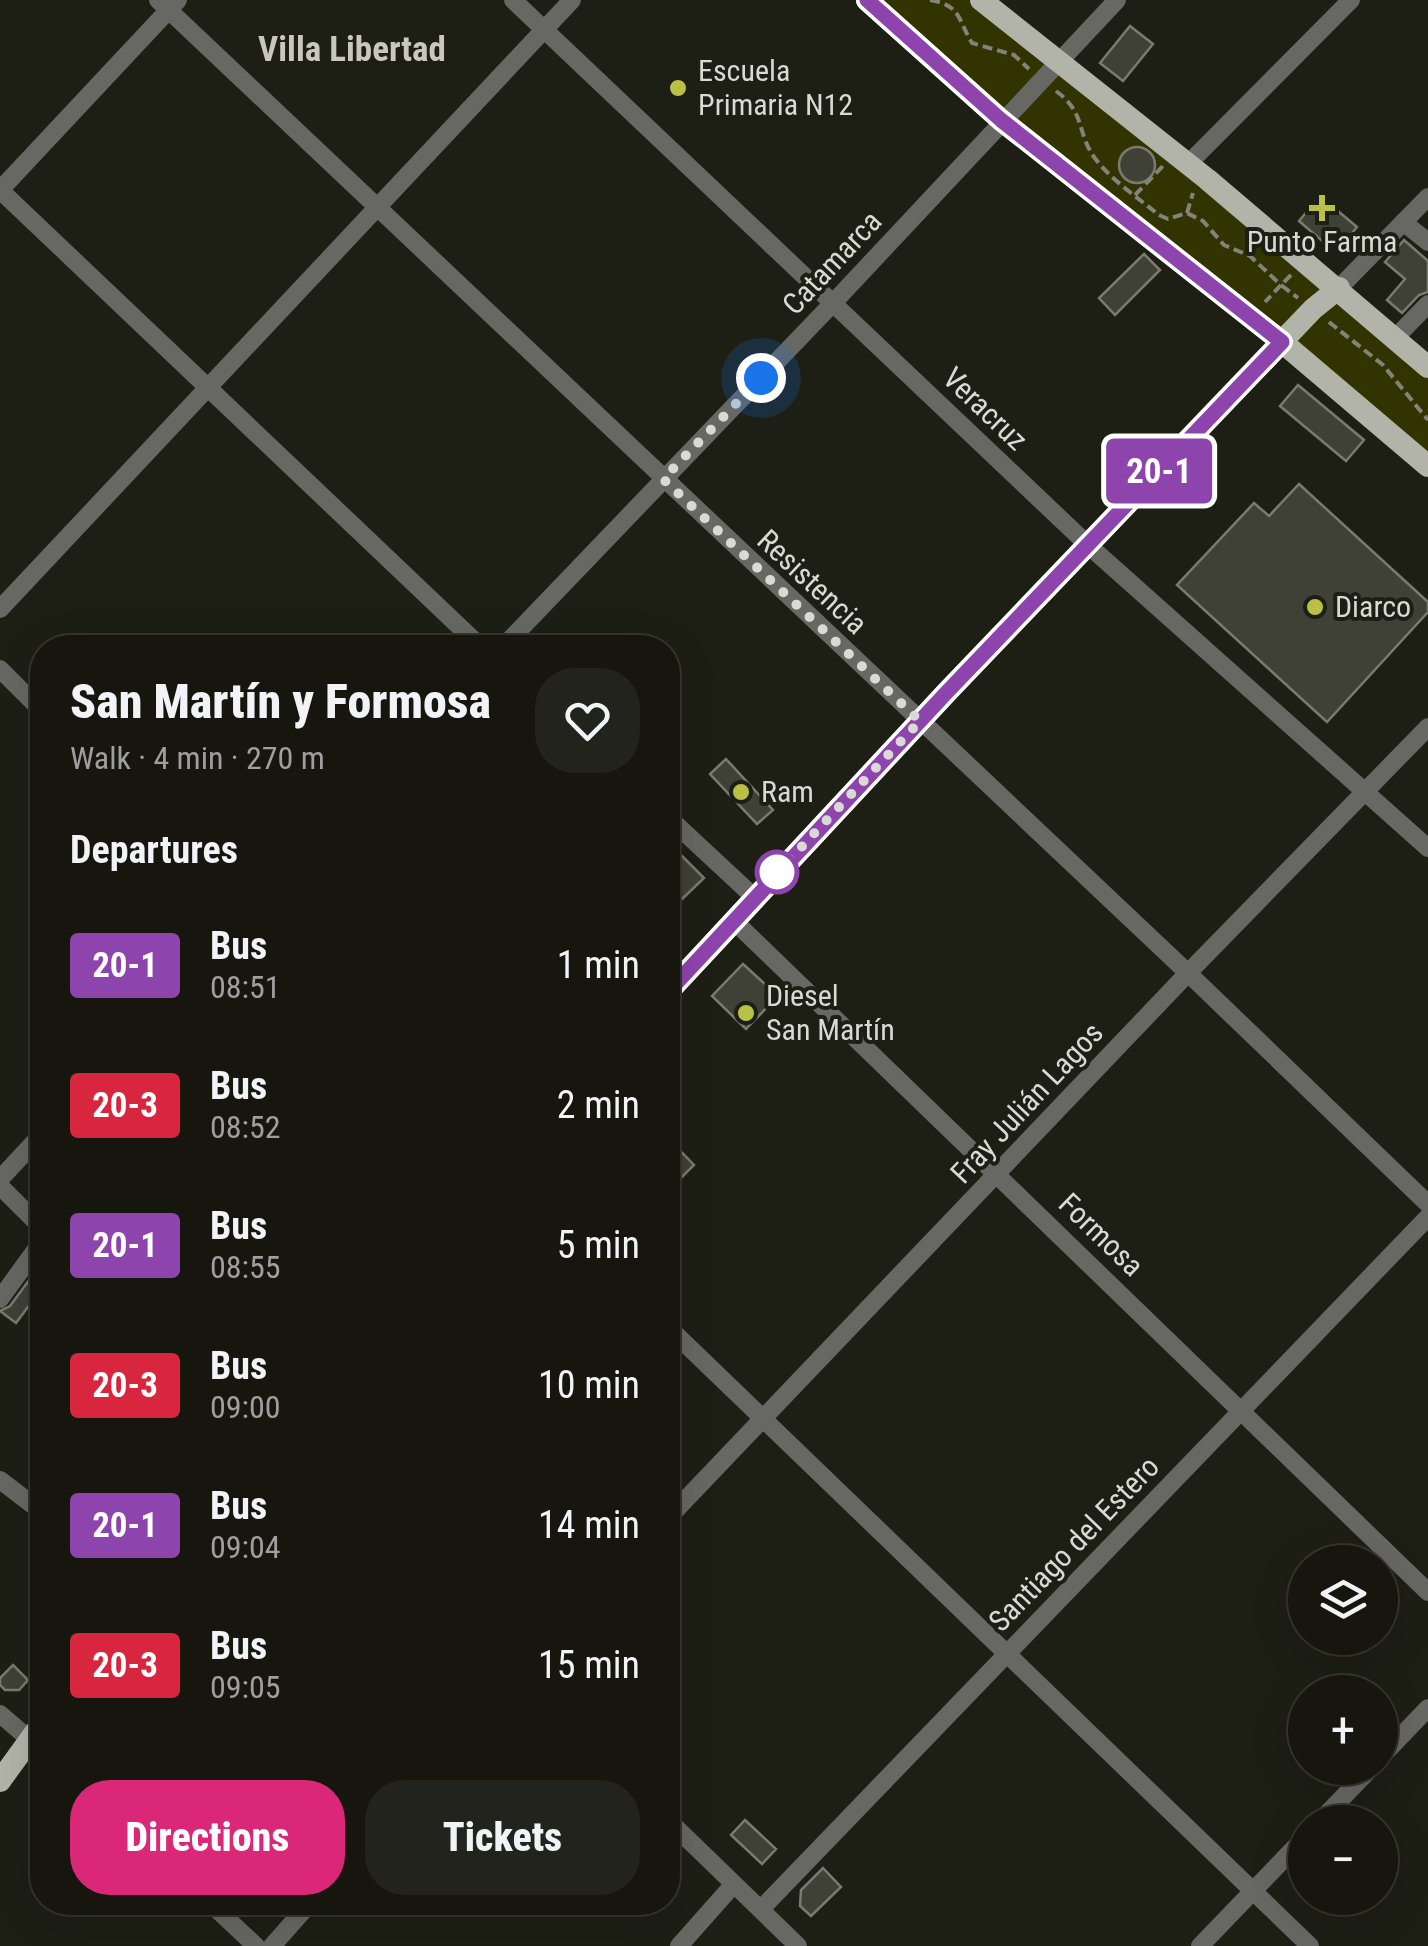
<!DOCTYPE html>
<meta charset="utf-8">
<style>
body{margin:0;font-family:"Roboto Condensed",sans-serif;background:#23231d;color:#f1f3f6;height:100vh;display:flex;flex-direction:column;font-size:38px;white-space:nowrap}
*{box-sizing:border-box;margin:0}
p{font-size:32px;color:#9e9f9e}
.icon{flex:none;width:55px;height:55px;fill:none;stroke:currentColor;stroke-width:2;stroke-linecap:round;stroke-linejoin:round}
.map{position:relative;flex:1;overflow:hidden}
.sheet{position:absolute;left:30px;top:635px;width:650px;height:1280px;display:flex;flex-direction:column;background:#16160f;border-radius:40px;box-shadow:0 10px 40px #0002,0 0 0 2px #35352f}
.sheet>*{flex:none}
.badge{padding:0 20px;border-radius:8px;font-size:35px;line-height:65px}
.fabs{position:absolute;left:1288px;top:1545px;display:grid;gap:20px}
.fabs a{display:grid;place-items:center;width:110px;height:110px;border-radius:50%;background:#16160f;box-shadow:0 10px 40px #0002,0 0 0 2px #35352f;font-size:50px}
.you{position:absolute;width:50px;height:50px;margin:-25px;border:8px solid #fff;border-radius:50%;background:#1a73e8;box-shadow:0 0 0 15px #1a73e833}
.map>.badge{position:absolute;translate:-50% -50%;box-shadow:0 0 0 5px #fff}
h2{padding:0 40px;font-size:38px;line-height:90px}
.round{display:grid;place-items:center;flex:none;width:105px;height:105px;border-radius:40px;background:#23231d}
.summary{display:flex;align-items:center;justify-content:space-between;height:170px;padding:0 40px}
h1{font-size:48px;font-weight:800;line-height:75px}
.primary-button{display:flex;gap:20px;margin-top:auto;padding:20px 40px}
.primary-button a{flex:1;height:115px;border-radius:40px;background:#db2777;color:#fff;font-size:40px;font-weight:800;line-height:115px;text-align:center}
.primary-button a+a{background:#23231d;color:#f1f3f6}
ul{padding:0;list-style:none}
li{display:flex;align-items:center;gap:30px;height:140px;padding:0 40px}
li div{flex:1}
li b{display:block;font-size:38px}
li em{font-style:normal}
li .badge{min-width:110px;font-weight:700;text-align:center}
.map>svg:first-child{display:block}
.green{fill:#323400}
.building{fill:#3f4136;stroke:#7a7b6f;stroke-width:2.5}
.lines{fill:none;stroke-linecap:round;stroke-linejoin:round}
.path{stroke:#82837b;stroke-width:4;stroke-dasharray:10 5;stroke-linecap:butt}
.minor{stroke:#676863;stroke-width:18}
.major{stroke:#b3b4a9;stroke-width:22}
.line-casing{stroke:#fff;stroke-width:22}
.line{stroke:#8e44ad;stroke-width:15}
.walk{stroke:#d9dad4;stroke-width:10;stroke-dasharray:0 18}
.poi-dot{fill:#bac045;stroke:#1d1e14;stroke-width:4}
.stop-dot{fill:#fff;stroke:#8e44ad;stroke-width:5}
.labels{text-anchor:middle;stroke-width:8;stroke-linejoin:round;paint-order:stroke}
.poi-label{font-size:30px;fill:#d9dad4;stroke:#1d1e14;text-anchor:start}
.street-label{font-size:30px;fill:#d9dad4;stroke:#1d1e14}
.quarter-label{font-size:35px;font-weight:bold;fill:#c8c9bc;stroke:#1d1e14}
</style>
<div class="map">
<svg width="1428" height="1946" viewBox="0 0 1428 1946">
<rect width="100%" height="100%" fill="#1d1e14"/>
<path class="green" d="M 867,0 L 981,0 L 1428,367 L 1428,466 Z"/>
<path class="building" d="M 1130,26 L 1153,44 L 1123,81 L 1100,63 Z
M1119 165a18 18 0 1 1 36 0a18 18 0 1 1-36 0Z
M 1320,196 L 1357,227 L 1343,244 L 1328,246 L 1299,221 Z
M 1404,240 L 1428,261 L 1428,292 L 1419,295 L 1402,313 L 1387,300 L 1405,279 L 1385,262 Z
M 1144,254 L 1160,270 L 1115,315 L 1099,298 Z
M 1298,385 L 1364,440 L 1346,461 L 1280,406 Z
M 1299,484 L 1428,602 L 1428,612 L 1327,722 L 1177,585 L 1254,503 L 1269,516 Z
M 726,759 L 773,810 L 757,824 L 710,774 Z
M 682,856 L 704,878 L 678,903 L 668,893 L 668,870 Z
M 743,964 L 778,996 L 746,1029 L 712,996 Z
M 668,1138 L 694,1165 L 678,1181 L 668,1171 Z
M 38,1268 L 42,1268 L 42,1288 L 16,1323 L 0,1311 L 10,1306 Z
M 13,1665 L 28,1680 L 19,1690 L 5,1690 L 0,1685 L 0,1678 Z
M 745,1820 L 776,1849 L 762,1864 L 731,1835 Z
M 823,1868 L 841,1887 L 811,1916 L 800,1906 L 801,1890 Z"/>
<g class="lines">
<path class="path" d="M 930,0 C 961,5 958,20 972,43 L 1014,55 L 1029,69
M 1056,91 C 1086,113 1076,131 1094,157 C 1111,180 1137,197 1159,215 L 1168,219 L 1187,213 L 1203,221 L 1224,245 L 1250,256 L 1281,285 L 1265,302
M 1135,195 L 1163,166
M 1187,213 L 1193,193
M 1291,275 L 1281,285 L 1298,298
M 1329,322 L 1383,365 L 1428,420"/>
<path class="minor" d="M 158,0 L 1188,973 L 1428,1204
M 513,0 L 1088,545 L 1428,848
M 1188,164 L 1351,0
M 0,190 L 482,648
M 0,190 L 178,0
M 1403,222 L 1428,242
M 1339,288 L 1428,197
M 1395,338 L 1428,304
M 0,609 L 572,0
M 502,648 L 834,302 L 1117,0
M 0,669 L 42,711
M 668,817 L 754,897
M 733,920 L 1428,1592
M 0,1179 L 42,1134
M 0,1186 L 42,1228
M 0,1299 L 42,1241
M 668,1327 L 1310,1946
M 0,1480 L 42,1512
M 668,1518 L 1188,973 L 1428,727
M 0,1714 L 42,1750
M 1380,1758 L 1428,1708
M 668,1820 L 798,1946
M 1319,1822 L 1371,1768
M 209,1902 L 256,1946
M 761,1909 L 1428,1217
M 272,1946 L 311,1902
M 679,1946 L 734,1884
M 1200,1946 L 1305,1837"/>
<path class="major" d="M 867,0 L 1001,120 L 1282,342 L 1428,466
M 981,0 L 1207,179 L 1428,367
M 668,992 L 947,692 L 1313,309 L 1339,288
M 0,1781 L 42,1723"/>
</g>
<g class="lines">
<g class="line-casing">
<path id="line" d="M 668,992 L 947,692 L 1282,342 L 1001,120 L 867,0"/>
</g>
<use href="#line" class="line"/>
<path class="walk" d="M 761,378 L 663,479 L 920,721 L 776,874 L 777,872"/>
</g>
<g class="poi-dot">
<circle cx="678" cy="88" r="10"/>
<path d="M1317 193h10v10h10v10h-10v10h-10v-10h-10v-10h10z"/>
<circle cx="1315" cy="607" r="10"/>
<circle cx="741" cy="792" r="10"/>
<circle cx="746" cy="1013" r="10"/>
</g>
<circle class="stop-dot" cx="777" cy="872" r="20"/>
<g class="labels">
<g class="poi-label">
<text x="698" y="81">Escuela<tspan x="698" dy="34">Primaria N12</tspan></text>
<text x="1322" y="252" text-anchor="middle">Punto Farma</text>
<text x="1335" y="617">Diarco</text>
<text x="761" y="802">Ram</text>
<text x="766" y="1006">Diesel<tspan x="766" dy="34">San Martín</tspan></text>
</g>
<g class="street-label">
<text transform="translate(832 263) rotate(-47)" y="10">Catamarca</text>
<text transform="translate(985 409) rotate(44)" y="10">Veracruz</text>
<text transform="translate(812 582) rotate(43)" y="10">Resistencia</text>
<text transform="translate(1027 1103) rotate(-47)" y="10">Fray Julián Lagos</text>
<text transform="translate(1101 1235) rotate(44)" y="10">Formosa</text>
<text transform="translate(1074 1544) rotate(-46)" y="10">Santiago del Estero</text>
</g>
<g class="quarter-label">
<text x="352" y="61">Villa Libertad</text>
</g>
</g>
</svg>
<div class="fabs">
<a><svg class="icon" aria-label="layers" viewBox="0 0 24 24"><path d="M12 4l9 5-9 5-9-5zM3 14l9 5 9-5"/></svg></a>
<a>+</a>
<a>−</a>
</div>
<div class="you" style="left:761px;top:378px"></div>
<b class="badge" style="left:1159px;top:471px;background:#8e44ad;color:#fff">20-1</b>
<section class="sheet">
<div class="summary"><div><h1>San Martín y Formosa</h1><p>Walk · 4 min · 270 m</p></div><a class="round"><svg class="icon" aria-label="heart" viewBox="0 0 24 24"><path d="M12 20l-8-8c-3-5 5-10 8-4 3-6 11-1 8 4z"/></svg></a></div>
<h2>Departures</h2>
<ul>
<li><span class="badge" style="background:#8e44ad;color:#fff">20-1</span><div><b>Bus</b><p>08:51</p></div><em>1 min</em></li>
<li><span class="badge" style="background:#d7263d;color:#fff">20-3</span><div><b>Bus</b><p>08:52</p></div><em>2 min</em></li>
<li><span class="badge" style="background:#8e44ad;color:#fff">20-1</span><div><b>Bus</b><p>08:55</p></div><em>5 min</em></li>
<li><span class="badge" style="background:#d7263d;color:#fff">20-3</span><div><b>Bus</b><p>09:00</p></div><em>10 min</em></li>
<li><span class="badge" style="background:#8e44ad;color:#fff">20-1</span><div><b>Bus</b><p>09:04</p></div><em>14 min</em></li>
<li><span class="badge" style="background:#d7263d;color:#fff">20-3</span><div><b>Bus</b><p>09:05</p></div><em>15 min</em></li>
</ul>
<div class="primary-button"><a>Directions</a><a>Tickets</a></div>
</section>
</div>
